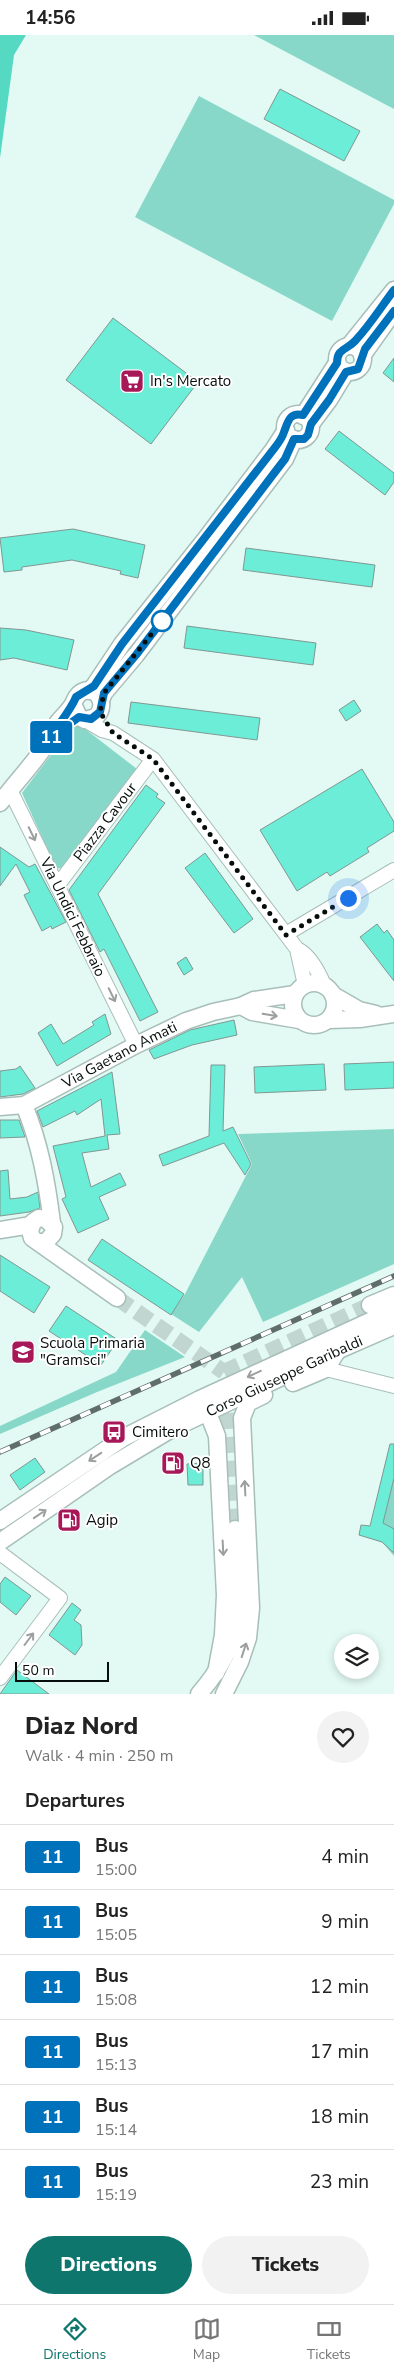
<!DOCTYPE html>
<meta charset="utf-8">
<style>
body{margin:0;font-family:"Nunito Sans",sans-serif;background:#f2f2f2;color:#222;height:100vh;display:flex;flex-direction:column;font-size:19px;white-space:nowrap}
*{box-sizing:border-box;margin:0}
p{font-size:16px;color:#767676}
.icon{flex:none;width:28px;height:28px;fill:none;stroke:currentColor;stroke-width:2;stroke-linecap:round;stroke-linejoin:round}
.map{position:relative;height:1659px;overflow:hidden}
.side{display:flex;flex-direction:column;background:#fff;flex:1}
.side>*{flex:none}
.badge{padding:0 10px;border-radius:4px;font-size:18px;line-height:32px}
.controls{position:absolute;left:334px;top:1599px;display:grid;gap:10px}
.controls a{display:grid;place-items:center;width:45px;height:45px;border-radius:50%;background:#fff;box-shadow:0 2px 8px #0003;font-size:25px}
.scale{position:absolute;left:15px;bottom:12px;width:94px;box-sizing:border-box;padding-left:5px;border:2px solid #060e0c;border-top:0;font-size:14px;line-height:18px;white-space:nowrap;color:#060e0c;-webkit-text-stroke:4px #fff;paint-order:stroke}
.you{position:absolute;width:25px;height:25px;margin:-12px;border:4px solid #fff;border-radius:50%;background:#1a73e8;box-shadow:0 0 0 8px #1a73e833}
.map>.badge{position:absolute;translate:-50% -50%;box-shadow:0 0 0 2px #fff}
h2{padding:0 25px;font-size:19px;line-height:45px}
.round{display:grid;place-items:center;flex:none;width:52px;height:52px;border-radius:26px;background:#f2f2f2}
.summary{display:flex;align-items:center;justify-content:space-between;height:85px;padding:0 25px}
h1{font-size:24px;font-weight:800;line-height:38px}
.cta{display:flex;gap:10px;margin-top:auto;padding:10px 25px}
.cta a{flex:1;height:58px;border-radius:30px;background:#0f766e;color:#fff;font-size:20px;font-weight:800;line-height:58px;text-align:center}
.cta a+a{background:#f2f2f2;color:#222}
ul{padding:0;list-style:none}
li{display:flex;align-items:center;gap:15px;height:65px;padding:0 25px;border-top:1px solid #e0e0e0}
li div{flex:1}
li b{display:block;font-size:19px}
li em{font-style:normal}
li .badge{min-width:55px;font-weight:700;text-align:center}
.status{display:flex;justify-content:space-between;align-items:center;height:35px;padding:0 25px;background:#fff;direction:ltr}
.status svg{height:14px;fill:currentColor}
.tab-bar{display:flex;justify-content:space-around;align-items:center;height:70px;border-top:1px solid #e0e0e0;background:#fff;font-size:14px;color:#767676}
.tab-bar a{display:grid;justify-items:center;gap:2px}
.tab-bar .selected{color:#0f766e}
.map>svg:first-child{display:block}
.green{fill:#87d8c8}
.forest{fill:#55d9c3}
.building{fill:#6bedd7;stroke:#819792}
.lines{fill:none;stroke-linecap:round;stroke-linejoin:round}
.tertiary-tunnel{stroke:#c1d6d1;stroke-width:16;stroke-dasharray:16 8;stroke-linecap:butt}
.minor-casing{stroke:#a8beb9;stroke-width:16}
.tertiary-casing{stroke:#a8beb9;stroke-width:19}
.minor{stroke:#fff;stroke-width:14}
.tertiary{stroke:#fff;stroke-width:16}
.rail-casing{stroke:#606e6b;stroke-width:5.5}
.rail{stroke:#fff;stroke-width:4;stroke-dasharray:11;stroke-linecap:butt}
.oneway{stroke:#9b9f9e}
.line-casing{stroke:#fff;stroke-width:11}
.line{stroke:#0072bc;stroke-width:8}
.walk{stroke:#060e0c;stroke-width:5;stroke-dasharray:0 9}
.stop-dot{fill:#fff;stroke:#0072bc;stroke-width:2.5}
.labels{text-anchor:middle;stroke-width:4;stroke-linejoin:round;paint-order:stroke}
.poi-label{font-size:15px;fill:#060e0c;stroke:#fff;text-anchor:start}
.street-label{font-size:15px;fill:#060e0c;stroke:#fff}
</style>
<div class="status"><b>14:56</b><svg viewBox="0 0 49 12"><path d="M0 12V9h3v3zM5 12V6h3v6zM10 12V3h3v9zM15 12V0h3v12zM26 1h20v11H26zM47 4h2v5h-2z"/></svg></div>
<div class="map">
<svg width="394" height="1659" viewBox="0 0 394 1659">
<rect width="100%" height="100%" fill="#e2f9f4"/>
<path class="green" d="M 254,0 L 394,0 L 394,74 Z
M 199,61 L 394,165 L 394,169 L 332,286 L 135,182 Z
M 76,687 L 137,734 L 68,834 L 56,833 L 22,758 Z
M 394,1094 L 394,1229 L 263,1287 L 242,1242 L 199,1297 L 171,1279 L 185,1259 L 252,1129 L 238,1099 Z
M 145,1295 L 185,1322 L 97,1357 L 0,1399 L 0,1391 L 116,1337 Z
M 394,1422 L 394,1521 L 382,1507 L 359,1500 L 361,1490 L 370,1491 Z"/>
<path class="forest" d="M 0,0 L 26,0 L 14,20 L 0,123 Z"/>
<path class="building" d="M 280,54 L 360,96 L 344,126 L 264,84 Z
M 113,283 L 198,347 L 151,409 L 66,345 Z
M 394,323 L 394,347 L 383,338 Z
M 339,396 L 394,438 L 394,447 L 385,460 L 325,414 Z
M 73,494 L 145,510 L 138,543 L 120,539 L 121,536 L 72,525 L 22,532 L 22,535 L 4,537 L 0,503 Z
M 246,513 L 375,530 L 372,552 L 243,535 Z
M 187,591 L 316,608 L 313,630 L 184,613 Z
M 0,593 L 26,595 L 74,605 L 67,635 L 14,623 L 0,625 Z
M 354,665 L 361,676 L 346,686 L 339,675 Z
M 131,667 L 260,683 L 257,705 L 128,688 Z
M 362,734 L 394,787 L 394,796 L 367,813 L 369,817 L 330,841 L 327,837 L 297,856 L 260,795 Z
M 146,750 L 158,759 L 156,762 L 165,768 L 98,859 L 158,977 L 140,986 L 104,914 L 100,917 L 69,855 Z
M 0,812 L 29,832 L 35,829 L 66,887 L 52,894 L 51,891 L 42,896 L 24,860 L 30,857 L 16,829 L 0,851 Z
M 205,818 L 253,884 L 234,898 L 185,833 Z
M 377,889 L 384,898 L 387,895 L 394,905 L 394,946 L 360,902 Z
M 186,922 L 193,934 L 184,940 L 177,928 Z
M 105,979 L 111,999 L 57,1031 L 38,998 L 51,989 L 63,1009 L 94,990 L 92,987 Z
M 234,985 L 237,1000 L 192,1010 L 154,1024 L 149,1015 L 190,995 Z
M 394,1027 L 394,1053 L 345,1055 L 344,1029 Z
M 324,1029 L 326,1055 L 255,1058 L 254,1032 Z
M 211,1030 L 225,1030 L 223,1096 L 233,1092 L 251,1129 L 245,1140 L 224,1108 L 163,1131 L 159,1120 L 209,1101 Z
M 20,1031 L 35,1053 L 23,1059 L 0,1062 L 0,1036 L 16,1034 Z
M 112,1037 L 120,1099 L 107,1100 L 109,1114 L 82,1118 L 91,1152 L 120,1138 L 126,1150 L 99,1162 L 109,1184 L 78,1198 L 62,1164 L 66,1162 L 53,1111 L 105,1101 L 101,1064 L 77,1080 L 75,1076 L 43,1092 L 37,1076 Z
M 0,1085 L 19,1085 L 25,1102 L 0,1103 Z
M 8,1135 L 10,1164 L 27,1162 L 38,1157 L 40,1173 L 29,1177 L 0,1181 L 0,1136 Z
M 102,1204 L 184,1259 L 171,1280 L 88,1225 Z
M 0,1220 L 50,1252 L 34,1278 L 0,1256 Z
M 66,1271 L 118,1305 L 101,1330 L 49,1296 Z
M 390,1409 L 394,1409 L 394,1443 L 383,1488 L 394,1494 L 394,1518 L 382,1507 L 359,1500 L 361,1490 L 370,1491 Z
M 35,1423 L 45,1437 L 20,1455 L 10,1440 Z
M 203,1428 L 203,1450 L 188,1450 L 187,1429 Z
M 71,1476 L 80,1487 L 68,1495 L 60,1483 Z
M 5,1542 L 31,1561 L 16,1580 L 0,1567 L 0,1549 Z
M 72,1568 L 81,1575 L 74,1585 L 81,1590 L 82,1610 L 75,1620 L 49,1600 Z
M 17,1635 L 49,1659 L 0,1659 Z"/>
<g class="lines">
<path class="tertiary-tunnel" d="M 117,1263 L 224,1337
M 224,1337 L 370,1270
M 226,1354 L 235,1494"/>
<g class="minor-casing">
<path id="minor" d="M 85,685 L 102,695 L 113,698 L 153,724 L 297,914 L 305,950
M 10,755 L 136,1010
M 57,851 L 153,724
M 286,899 L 394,835
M 299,915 C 311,922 319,938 324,950
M 326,1334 L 394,1351
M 0,1518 L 60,1563 L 0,1643"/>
</g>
<g class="tertiary-casing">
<g id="tertiary">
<path d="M 349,311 L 394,255"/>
<circle cx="350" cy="324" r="13"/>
<path d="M 362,321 L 394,276"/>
<circle cx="298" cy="392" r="13"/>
<path d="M 303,381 L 337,328"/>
<path d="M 311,389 L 329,365 L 346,337"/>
<path d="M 89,656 L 94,651 L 122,609 L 204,506 L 273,415 L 286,395"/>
<path d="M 101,665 L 104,658 L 136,620 L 285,424 L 294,404"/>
<path d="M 0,768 C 16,747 36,726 50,704 C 53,699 55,692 58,687 C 63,681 69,676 73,669 C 75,665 75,663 79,659 C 93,647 110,667 96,682 L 85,685 L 79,682 L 73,669"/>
<circle cx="314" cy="969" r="21"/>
<path d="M 333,960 L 359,975 L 376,979"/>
<path d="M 241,971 L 252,977 L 299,985"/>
<path d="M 328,985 L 360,984 L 394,979"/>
<path d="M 24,1070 C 40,1108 47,1148 52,1188"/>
<path id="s1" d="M 0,1072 L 24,1070 L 136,1010 L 186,986 L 213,977 L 241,971 L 254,965 L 295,959"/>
<path d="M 0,1195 L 31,1190"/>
<path d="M 38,1207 L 46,1207 L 53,1199 L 54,1192 L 46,1184 L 39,1183 L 33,1187 L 30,1196 L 32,1203 L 117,1263"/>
<path d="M 370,1270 L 394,1260"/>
<path d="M 293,1348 L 326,1334 L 338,1315"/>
<path d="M 208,1378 L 217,1401 L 225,1560 L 223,1600 L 216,1638"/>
<path d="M 0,1486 L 123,1403 L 200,1364 L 394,1275"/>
<path id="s2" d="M 0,1507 L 110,1431 L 170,1395 L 339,1315 L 394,1291"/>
<path d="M 199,1659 C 249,1601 239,1566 235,1494"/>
<path d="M 224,1659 L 240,1627 L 248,1603 L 251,1573 L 242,1383 L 248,1368 L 264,1360"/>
</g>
</g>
<use href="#minor" class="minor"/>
<use href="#tertiary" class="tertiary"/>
<g class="rail-casing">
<path id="rail" d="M 0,1417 L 394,1241"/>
</g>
<use href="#rail" class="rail"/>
</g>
<defs><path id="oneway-shaft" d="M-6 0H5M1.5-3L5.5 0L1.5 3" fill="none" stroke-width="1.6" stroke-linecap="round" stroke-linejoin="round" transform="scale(1.25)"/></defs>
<g class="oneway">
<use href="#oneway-shaft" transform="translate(32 799) rotate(64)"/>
<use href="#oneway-shaft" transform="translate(112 960) rotate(64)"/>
<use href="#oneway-shaft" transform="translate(270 980) rotate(9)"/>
<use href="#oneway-shaft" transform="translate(254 1339) rotate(155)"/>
<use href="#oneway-shaft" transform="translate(95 1422) rotate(147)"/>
<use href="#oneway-shaft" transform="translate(245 1453) rotate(-93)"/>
<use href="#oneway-shaft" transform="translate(40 1479) rotate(-34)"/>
<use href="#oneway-shaft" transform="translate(223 1513) rotate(87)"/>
<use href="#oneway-shaft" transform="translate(29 1604) rotate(-53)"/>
<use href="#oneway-shaft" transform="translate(244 1615) rotate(-72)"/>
</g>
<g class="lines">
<g class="line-casing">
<path id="line" d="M 394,255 C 381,272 370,290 355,306 C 347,315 337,313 337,328 L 303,380 C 289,377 288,387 284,397 C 282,404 277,410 273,415 L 122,609 L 94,651 L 76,662 C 71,675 57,691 49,704 L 79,682 L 91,684 L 100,677 L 104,658 L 136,620 L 275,437 L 285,424 L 294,404 L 304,404 L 308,400 L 311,389 L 329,365 L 346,337 L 358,334 L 365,314 L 394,276"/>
</g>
<use href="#line" class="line"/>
<path class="walk" d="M 162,586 L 104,658 L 100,677 L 113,698 L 153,724 L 286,900 L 348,863"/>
</g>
<defs>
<g id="supermarket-square" transform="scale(1.25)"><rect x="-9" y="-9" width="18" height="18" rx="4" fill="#a71859" stroke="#fff"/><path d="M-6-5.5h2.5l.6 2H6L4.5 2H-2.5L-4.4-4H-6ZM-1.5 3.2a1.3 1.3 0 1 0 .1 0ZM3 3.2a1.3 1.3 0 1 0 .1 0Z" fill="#fff"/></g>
<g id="school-square" transform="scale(1.25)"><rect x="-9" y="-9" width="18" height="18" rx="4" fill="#a71859" stroke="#fff"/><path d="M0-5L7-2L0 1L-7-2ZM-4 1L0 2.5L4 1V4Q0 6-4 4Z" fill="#fff"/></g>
<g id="bus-square" transform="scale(1.25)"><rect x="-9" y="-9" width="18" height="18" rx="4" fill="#a71859" stroke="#fff"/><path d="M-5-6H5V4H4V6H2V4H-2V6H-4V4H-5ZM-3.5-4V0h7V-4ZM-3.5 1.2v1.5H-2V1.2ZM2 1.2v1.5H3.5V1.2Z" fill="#fff"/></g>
<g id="fuel-square" transform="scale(1.25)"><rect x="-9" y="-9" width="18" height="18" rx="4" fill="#a71859" stroke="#fff"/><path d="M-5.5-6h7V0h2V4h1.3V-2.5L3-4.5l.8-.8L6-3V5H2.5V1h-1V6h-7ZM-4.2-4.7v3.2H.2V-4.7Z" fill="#fff"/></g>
</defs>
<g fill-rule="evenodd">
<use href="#supermarket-square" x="132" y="346"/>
<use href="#school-square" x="23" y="1317"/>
<use href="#bus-square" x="114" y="1397"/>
<use href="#fuel-square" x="173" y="1428"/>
<use href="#fuel-square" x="69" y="1485"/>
</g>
<circle class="stop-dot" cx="162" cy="586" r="10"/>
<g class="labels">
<g class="poi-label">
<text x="150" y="351">In's Mercato</text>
<text x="40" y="1313">Scuola Primaria<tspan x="40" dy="17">"Gramsci"</tspan></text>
<text x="132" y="1402">Cimitero</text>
<text x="190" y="1433">Q8</text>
<text x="86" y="1490">Agip</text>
</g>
<g class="street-label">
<text transform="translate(105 787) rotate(-53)" y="5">Piazza Cavour</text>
<text transform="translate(73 882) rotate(64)" y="5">Via Undici Febbraio</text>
<text dy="5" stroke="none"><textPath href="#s1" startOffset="132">Via Gaetano Amati</textPath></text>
<text dy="5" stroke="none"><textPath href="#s2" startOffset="330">Corso Giuseppe Garibaldi</textPath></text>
</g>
</g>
</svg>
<div class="controls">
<a><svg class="icon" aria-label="layers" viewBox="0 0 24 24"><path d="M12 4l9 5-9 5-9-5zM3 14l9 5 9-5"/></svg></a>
</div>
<div class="scale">50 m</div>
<div class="you" style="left:348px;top:863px"></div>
<b class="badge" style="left:51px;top:702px;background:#0072bc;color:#fff">11</b>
</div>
<section class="side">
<div class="summary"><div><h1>Diaz Nord</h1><p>Walk · 4 min · 250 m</p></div><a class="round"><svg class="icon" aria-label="heart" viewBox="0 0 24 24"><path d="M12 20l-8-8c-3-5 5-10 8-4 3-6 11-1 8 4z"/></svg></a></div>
<h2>Departures</h2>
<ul>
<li><span class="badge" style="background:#0072bc;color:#fff">11</span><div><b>Bus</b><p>15:00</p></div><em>4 min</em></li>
<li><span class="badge" style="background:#0072bc;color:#fff">11</span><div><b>Bus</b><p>15:05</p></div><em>9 min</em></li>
<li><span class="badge" style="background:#0072bc;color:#fff">11</span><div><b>Bus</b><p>15:08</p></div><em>12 min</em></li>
<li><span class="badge" style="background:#0072bc;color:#fff">11</span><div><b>Bus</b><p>15:13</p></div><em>17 min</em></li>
<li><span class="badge" style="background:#0072bc;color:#fff">11</span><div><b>Bus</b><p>15:14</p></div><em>18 min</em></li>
<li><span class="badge" style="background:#0072bc;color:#fff">11</span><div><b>Bus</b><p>15:19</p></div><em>23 min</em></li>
</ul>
<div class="cta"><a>Directions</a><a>Tickets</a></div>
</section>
<nav class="tab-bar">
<a class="selected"><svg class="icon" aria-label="directions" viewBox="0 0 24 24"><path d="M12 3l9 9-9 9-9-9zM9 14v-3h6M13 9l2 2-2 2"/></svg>Directions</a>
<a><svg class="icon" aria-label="map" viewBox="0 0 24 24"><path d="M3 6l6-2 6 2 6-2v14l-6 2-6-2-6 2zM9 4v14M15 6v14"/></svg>Map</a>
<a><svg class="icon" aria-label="tickets" viewBox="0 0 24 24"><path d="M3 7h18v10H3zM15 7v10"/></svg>Tickets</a>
</nav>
